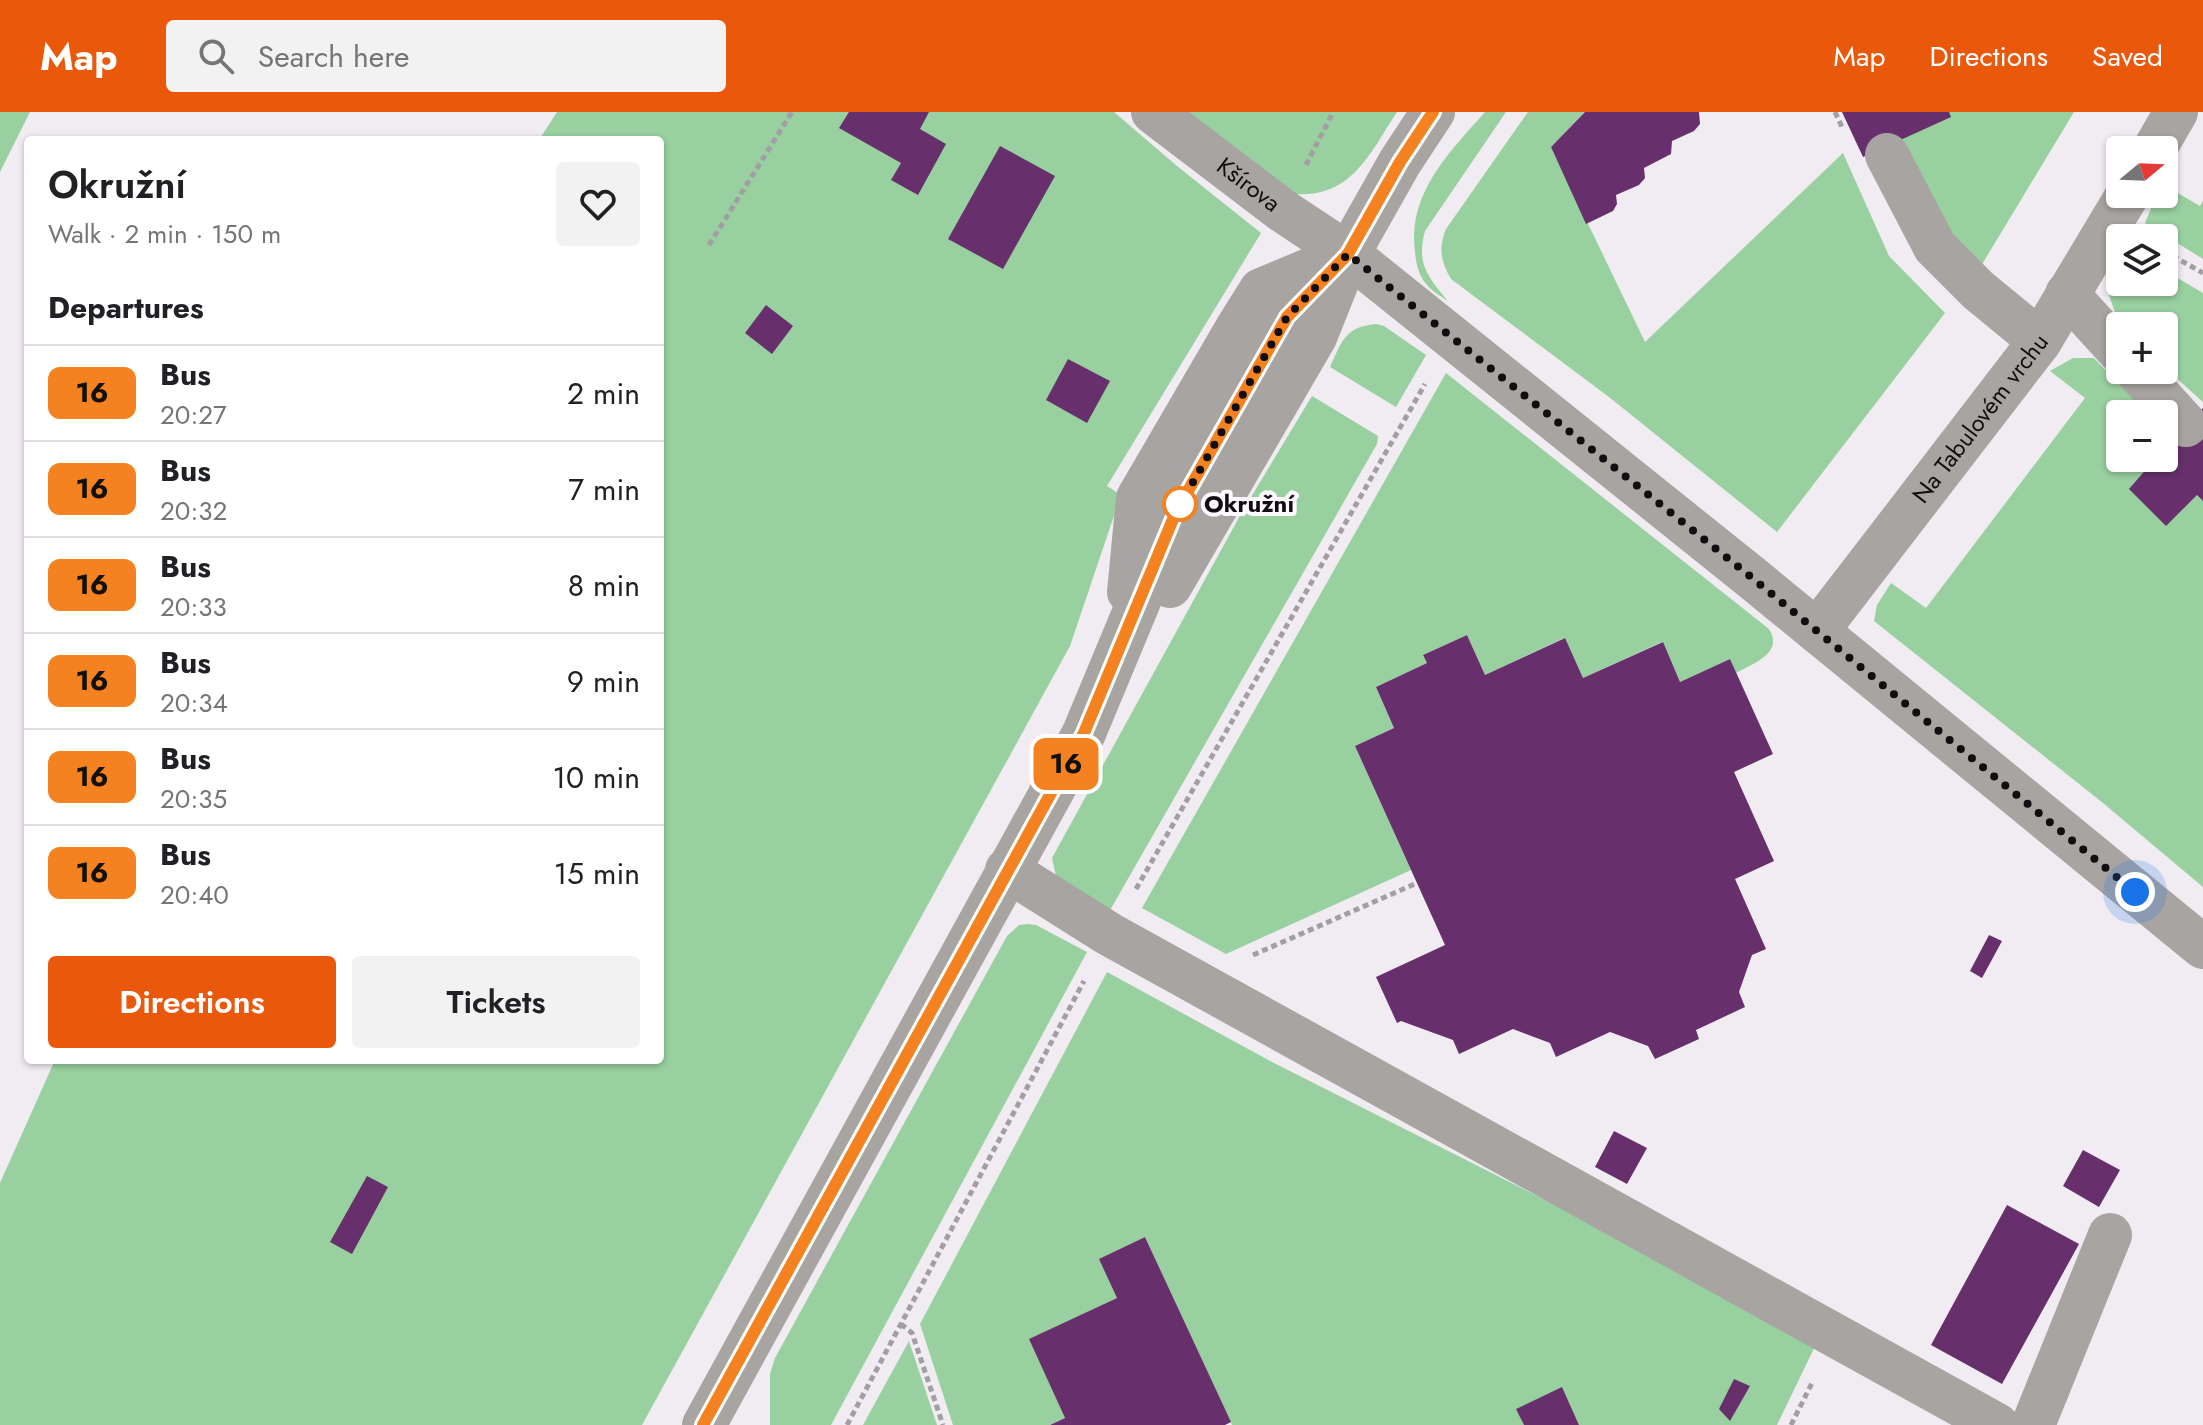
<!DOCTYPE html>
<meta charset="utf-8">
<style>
body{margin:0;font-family:Jost,sans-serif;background:#f2f2f2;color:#202124;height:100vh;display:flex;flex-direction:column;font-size:30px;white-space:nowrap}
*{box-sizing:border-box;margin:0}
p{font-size:26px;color:#757577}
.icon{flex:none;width:44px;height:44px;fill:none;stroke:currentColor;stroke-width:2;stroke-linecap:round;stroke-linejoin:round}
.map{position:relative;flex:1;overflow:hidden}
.side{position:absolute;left:24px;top:24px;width:640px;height:928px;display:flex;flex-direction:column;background:#fff;border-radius:8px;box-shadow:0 2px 6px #0004}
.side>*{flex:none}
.badge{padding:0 16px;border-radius:12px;font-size:28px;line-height:52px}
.needle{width:52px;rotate:71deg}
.fabs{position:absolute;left:2106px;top:24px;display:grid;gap:16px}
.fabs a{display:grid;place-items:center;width:72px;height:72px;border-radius:8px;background:#fff;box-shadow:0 2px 6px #0004;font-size:40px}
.you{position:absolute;width:40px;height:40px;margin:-20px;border:6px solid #fff;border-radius:50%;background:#1a73e8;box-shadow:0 0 0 12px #1a73e833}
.map>.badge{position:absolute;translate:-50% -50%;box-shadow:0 0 0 4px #fff}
h2{padding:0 24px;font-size:30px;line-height:72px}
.round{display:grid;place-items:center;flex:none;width:84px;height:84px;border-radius:8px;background:#f2f2f2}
.head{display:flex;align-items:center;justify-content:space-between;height:136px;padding:0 24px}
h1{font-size:38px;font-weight:600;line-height:60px}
.primary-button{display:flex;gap:16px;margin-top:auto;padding:16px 24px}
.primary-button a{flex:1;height:92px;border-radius:8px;background:#ea580c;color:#fff;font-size:32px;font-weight:600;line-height:92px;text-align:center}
.primary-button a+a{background:#f2f2f2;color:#202124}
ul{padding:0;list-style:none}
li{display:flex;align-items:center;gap:24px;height:96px;padding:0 24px;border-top:2px solid #e0e0e0}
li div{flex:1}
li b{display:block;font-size:30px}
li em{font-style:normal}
li .badge{min-width:88px;font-weight:700;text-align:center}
header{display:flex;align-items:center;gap:48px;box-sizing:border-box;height:112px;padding:0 40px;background:#ea580c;color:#fff}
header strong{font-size:38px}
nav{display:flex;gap:44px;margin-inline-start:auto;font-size:28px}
.search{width:560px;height:72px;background:#f2f2f2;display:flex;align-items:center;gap:20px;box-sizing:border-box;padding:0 28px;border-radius:8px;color:#757577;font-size:30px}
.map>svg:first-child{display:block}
.green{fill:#99d0a0}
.building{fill:#67306c}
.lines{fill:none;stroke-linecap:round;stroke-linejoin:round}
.path{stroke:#a29ea3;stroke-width:5;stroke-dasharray:6 4;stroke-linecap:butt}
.minor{stroke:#a8a4a2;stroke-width:44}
.line-casing{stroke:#fff;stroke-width:18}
.line{stroke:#f58220;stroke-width:12}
.walk{stroke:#100e10;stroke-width:8;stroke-dasharray:0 14.4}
.stop-dot{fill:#fff;stroke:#f58220;stroke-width:4}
.labels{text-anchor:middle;stroke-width:8;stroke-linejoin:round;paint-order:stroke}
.street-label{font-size:24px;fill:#100e10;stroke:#fff9ff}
.stop-label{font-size:24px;font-weight:bold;fill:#100e10;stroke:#fff9ff;text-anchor:start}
</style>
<header>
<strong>Map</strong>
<div class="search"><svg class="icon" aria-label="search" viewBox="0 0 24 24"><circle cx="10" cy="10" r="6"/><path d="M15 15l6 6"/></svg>Search here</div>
<nav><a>Map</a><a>Directions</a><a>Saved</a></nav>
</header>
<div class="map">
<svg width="2203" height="1313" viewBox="0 0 2203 1313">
<rect width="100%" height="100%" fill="#f1ecf2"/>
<path class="green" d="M 0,0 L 30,0 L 0,60 Z
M 557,0 L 1114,0 L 1177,54 L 1261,121 L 1107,374 L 1121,383 L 1070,534 L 642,1313 L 0,1313 L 0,1071 L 55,948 L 660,948 L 660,28 L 539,28 Z
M 1166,0 L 1397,0 C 1370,41 1352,86 1295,82 Z
M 1485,0 L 1506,0 L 1425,119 C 1416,152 1428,165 1448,189 C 1442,185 1433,180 1428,174 C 1419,165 1416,152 1415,140 C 1407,81 1450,40 1485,0 Z
M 1528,0 L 1585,0 L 1551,35 L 1645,230 L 1843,41 L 1889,144 L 1945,201 L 1777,420 L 1609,285 L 1451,167 C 1441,150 1438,136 1446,117 Z
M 1949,0 L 2074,0 L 1981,154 L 1936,109 L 1899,29 Z
M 2164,73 L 2200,94 L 2203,89 L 2203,147 L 2145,111 L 2157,82 L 2164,82 Z
M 2120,155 L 2120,170 L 2164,170 L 2164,158 L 2203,181 L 2203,290 L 2164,255 L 2164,214 L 2120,215 L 2109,183 Z
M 1376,212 L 1384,214 L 1426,243 L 1396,295 L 1330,255 C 1342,229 1345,215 1376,212 Z
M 2073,246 L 2094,246 L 2148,302 L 2120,302 L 2120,346 L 2156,346 L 2130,377 L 2166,413 L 2197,383 L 2203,389 L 2203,775 L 2103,691 L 1874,509 L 1877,493 L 1891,471 L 1926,496 L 2085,286 L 2050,259 Z
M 1446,261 L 1769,517 C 1784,541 1754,551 1736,561 L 1730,547 L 1680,570 L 1662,530 L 1583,566 L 1564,526 L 1485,563 L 1467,523 L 1423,543 L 1427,551 L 1376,575 L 1394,616 L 1355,634 L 1411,758 L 1226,842 L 1142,796 Z
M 1312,284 L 1378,324 L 1377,332 L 1109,800 L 1056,764 L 1052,746 L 1242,400 Z
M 1027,812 L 1036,813 L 1087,840 L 831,1313 L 770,1313 L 770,1262 L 775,1246 L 1007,824 L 1019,813 Z
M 1107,860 L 1274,951 L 1819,1226 L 1777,1313 L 1579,1313 L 1562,1276 L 1517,1297 L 1524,1313 L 1232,1313 L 1145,1125 L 1100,1147 L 1117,1186 L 1030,1227 L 1065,1306 L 1050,1313 L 953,1313 L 920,1212 Z
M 909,1229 L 937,1313 L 863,1313 Z"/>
<path class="building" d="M 849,0 L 929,0 L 920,17 L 946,32 L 918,83 L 891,68 L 901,51 L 839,16 Z
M 1585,0 L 1699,0 L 1700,12 L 1694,19 L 1672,29 L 1671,42 L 1644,56 L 1645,66 L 1639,73 L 1616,83 L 1617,92 L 1613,99 L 1586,112 L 1551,35 Z
M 1842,0 L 1949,0 L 1951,5 L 1863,45 Z
M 1000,34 L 1055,64 L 1003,157 L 948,127 Z
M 766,193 L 793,214 L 772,242 L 745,221 Z
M 1068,247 L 1110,269 L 1087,311 L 1046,288 Z
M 2203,296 L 2203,389 L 2197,383 L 2166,414 L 2129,377 L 2156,346 L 2164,346 L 2164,337 Z
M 1467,523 L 1485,563 L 1565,526 L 1583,566 L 1663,530 L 1680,570 L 1730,547 L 1773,642 L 1734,660 L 1774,749 L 1735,767 L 1766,837 L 1752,843 L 1739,880 L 1745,895 L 1696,918 L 1699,927 L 1655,947 L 1648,934 L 1610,920 L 1556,945 L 1550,931 L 1513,917 L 1459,942 L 1453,928 L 1401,909 L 1397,911 L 1376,865 L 1445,833 L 1355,634 L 1394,616 L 1376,575 L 1427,551 L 1423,543 Z
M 1989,823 L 2002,829 L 1982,866 L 1970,859 Z
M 1614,1019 L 1647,1036 L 1627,1072 L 1595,1055 Z
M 2083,1038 L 2120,1058 L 2099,1095 L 2063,1074 Z
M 367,1064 L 388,1075 L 352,1142 L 330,1130 Z
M 2007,1093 L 2079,1132 L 2002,1272 L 1931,1233 Z
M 1145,1125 L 1231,1310 L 1225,1313 L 1050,1313 L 1065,1306 L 1029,1227 L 1117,1186 L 1099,1147 Z
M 1734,1267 L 1750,1274 L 1730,1309 L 1719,1297 Z
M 1562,1275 L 1579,1313 L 1524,1313 L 1516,1297 Z"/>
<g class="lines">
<path class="path" d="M 1835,0 L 1843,17
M 1306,53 L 1333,0
M 709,133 L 792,0
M 2164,139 L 2203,161
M 1136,777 L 1425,272
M 1253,843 L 1417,771
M 901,1212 L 912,1221 L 943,1313
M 847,1313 L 1084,869
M 1791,1313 L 1812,1271"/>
<g class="minor">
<path id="s1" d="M 1153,0 L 1283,99 L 1348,142 L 1751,465 L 2203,835"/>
<path d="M 2154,38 L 2176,0"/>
<path d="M 1887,43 L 1935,135 L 1978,178 L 2040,229"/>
<path d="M 2067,182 L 2120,240"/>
<path d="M 2136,258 L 2186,313"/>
<path d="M 1170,474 L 1315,225 L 1341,160"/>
<path d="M 1129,480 L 1138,386 L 1236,218 L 1261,178 L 1331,149"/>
<path id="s2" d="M 1817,519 L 2040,229 L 2128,82"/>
<path d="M 1007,758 L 1109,822 L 1997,1313"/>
<path d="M 704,1313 L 1084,621 L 1176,400 L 1287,205 L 1348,142 L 1400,50 L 1433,0"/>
<path d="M 2033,1313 L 2110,1123"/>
</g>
</g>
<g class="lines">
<g class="line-casing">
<path id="line" d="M 703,1313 L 1084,621 L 1176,400 L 1287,205 L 1348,142 L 1400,50 L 1433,0"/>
</g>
<use href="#line" class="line"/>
<path class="walk" d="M 1180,392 L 1176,400 L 1287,205 L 1348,142 L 1751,465 L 2135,780"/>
</g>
<circle class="stop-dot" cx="1180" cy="392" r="16"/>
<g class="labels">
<g class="street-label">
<text dy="8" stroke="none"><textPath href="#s1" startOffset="120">Kšírova</textPath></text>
<text dy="8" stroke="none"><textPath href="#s2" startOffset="268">Na Tabulovém vrchu</textPath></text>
</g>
<g class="stop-label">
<text x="1204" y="400">Okružní</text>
</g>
</g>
</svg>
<div class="fabs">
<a><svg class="needle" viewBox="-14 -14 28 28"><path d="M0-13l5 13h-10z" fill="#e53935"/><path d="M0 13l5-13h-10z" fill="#757577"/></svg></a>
<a><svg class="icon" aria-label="layers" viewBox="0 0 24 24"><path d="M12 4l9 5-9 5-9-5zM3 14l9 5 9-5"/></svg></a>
<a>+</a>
<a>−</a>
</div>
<div class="you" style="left:2135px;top:780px"></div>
<b class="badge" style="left:1066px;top:652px;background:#f58220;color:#111">16</b>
<section class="side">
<div class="head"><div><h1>Okružní</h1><p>Walk · 2 min · 150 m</p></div><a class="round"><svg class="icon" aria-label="heart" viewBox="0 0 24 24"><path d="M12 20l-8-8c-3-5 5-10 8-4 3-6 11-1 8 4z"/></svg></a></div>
<h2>Departures</h2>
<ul>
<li><span class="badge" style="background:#f58220;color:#111">16</span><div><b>Bus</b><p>20:27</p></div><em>2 min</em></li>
<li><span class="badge" style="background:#f58220;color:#111">16</span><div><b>Bus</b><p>20:32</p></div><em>7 min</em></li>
<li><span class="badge" style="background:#f58220;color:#111">16</span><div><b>Bus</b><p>20:33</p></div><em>8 min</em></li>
<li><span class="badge" style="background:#f58220;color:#111">16</span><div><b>Bus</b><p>20:34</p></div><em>9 min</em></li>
<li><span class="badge" style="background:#f58220;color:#111">16</span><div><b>Bus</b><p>20:35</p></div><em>10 min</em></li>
<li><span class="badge" style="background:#f58220;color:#111">16</span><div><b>Bus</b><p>20:40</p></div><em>15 min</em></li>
</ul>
<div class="primary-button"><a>Directions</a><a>Tickets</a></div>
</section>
</div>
